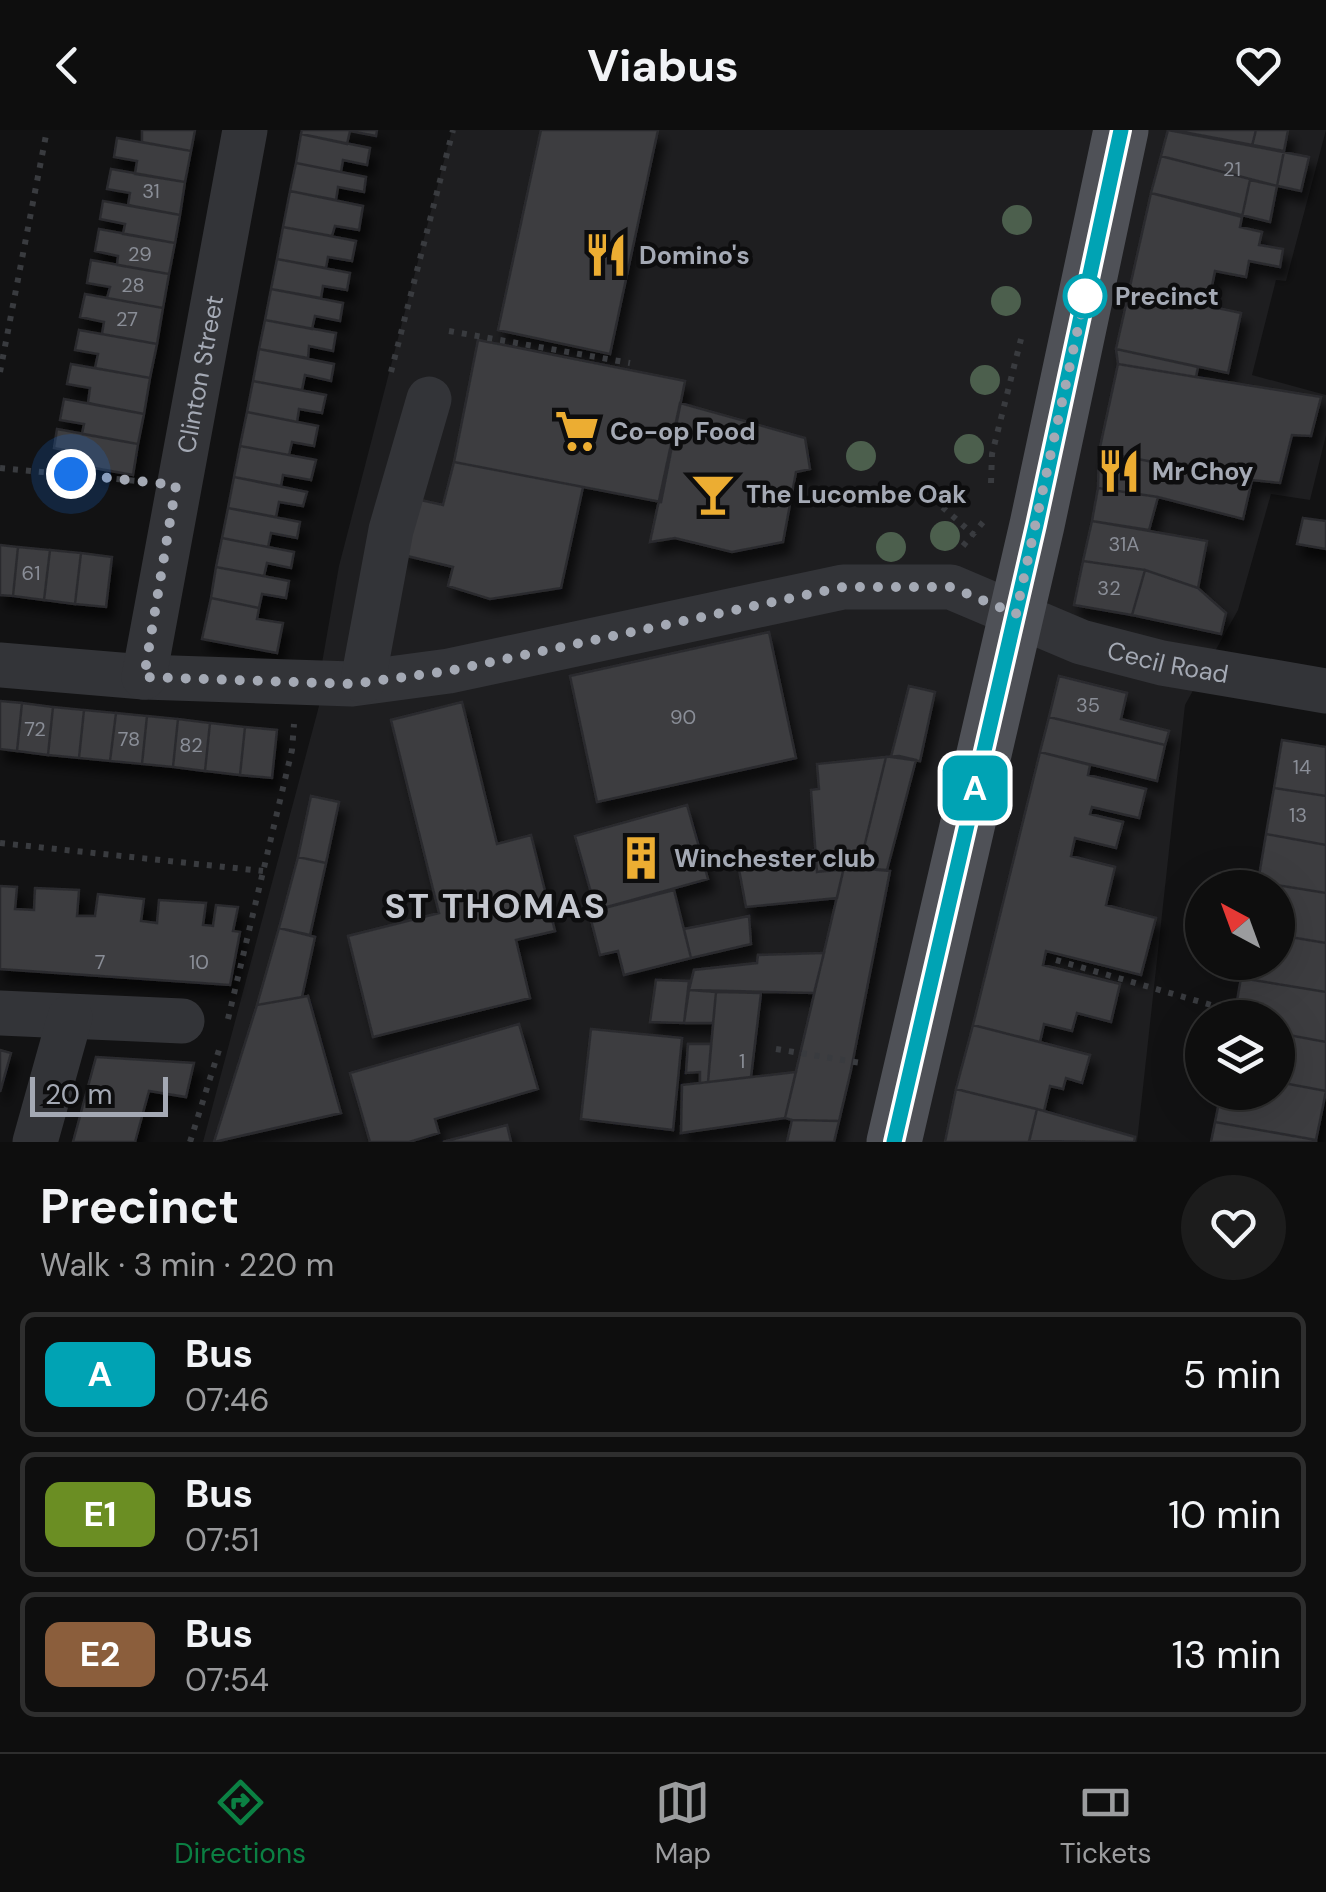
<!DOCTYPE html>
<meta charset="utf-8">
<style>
body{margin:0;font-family:"DM Sans",sans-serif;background:#1c1c1c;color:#f1f3f6;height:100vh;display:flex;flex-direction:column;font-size:38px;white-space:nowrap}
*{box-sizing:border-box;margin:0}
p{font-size:32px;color:#9b9c9e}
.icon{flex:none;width:55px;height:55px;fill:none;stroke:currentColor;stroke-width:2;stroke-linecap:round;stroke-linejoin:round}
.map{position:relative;height:1012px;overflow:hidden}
.details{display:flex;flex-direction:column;background:#0e0e0e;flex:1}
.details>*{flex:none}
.badge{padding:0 20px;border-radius:15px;font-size:35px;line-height:65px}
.needle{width:65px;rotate:319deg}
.fabs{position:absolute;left:1185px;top:740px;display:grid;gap:20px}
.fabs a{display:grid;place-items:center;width:110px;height:110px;border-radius:50%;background:#0e0e0e;box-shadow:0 10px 40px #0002,0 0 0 2px #2e2e2e;font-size:50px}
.scale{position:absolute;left:30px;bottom:25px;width:138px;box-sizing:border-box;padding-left:10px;border:5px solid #a4a9b4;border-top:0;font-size:28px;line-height:35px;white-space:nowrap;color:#a4a9b4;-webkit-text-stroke:8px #0d0d0e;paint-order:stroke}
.you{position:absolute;width:50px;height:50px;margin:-25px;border:8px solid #fff;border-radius:50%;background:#1a73e8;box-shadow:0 0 0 15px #1a73e833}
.map>.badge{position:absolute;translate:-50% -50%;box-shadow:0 0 0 5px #fff}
.round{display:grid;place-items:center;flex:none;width:105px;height:105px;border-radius:52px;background:#1c1c1c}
.head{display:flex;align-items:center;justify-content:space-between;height:170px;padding:0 40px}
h1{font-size:48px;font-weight:700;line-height:75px}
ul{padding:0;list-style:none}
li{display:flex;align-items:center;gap:30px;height:125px;margin:0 20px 15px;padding:0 20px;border:5px solid #2e2e2e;border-radius:15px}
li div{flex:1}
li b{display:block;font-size:38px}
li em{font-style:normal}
li .badge{min-width:110px;font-weight:700;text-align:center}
header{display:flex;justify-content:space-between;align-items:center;height:130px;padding:0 40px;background:#0e0e0e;font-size:45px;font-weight:700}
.tabs{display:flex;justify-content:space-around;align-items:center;height:140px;border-top:2px solid #2e2e2e;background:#0e0e0e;font-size:28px;color:#9b9c9e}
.tabs a{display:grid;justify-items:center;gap:5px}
.tabs .active{color:#0b8043}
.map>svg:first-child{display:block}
.built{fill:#1e1e20}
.building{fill:#3c3d40;stroke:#2c2c2f;stroke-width:2.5;filter:url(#shadow)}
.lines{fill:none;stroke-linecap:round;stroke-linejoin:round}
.path{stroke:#393b3f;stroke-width:6;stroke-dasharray:5 8;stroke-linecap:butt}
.minor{stroke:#333438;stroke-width:45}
.major{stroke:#4f5157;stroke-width:55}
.tree{fill:#4c5f4d}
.line-casing{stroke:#fff;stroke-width:22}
.line{stroke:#00a3b4;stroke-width:15}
.walk{stroke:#a4a9b4;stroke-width:10;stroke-dasharray:0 18}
.stop-dot{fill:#fff;stroke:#00a3b4;stroke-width:5}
.labels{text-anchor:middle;stroke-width:9;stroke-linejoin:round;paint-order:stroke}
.number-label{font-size:20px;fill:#8a8e97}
.poi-label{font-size:25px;font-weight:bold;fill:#a4a9b4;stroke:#0d0d0e;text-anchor:start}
.stop-label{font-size:25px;font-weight:bold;fill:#a4a9b4;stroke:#0d0d0e;text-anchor:start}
.street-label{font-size:25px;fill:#a4a9b4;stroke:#0d0d0e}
.district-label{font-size:35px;font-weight:bold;letter-spacing:2.5px;fill:#c5c8d0;stroke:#0d0d0e}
</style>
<header><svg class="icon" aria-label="back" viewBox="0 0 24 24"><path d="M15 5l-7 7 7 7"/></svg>Viabus<svg class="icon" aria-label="heart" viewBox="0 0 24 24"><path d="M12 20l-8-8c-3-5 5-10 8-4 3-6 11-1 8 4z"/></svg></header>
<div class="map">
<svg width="1326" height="1012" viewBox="0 0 1326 1012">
<defs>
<filter id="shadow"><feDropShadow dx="6" dy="11" stdDeviation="5" flood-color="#0009"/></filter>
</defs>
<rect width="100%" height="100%" fill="#121213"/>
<path class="built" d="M 452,0 L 1326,0 L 1286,151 L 1276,150 L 1252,245 L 1326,265 L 1326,305 L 1310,370 L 1271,364 L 1238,480 L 1185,575 L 1137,1012 L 203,1012 L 319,576 L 322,533 L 339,436 Z"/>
<path class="building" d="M 142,0 L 195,0 L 191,21 L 142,12 Z
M 302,0 L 377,0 L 376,6 L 350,1 L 347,14 L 301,4 Z
M 541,0 L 658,0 L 610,224 L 498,200 Z
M 1168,0 L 1309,27 L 1301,61 L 1250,50 L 1242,87 L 1151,63 Z
M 1168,0 L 1284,21 L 1277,56 L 1161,26 Z
M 1173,0 L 1256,0 L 1252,16 Z
M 1173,0 L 1288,0 L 1284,21 Z
M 301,4 L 370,18 L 367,35 L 343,30 L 341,42 L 296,33 Z
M 117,8 L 191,21 L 185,52 L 135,44 L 137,31 L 114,27 Z
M 1161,26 L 1277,56 L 1270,92 L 1151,63 Z
M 296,33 L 366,47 L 364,62 L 338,57 L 336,70 L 290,61 Z
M 111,39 L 185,52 L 180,85 L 128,75 L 130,63 L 107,59 Z
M 290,61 L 363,76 L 359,100 L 335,96 L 332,106 L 283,97 Z
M 1151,63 L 1242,87 L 1240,97 L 1262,102 L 1259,115 L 1283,119 L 1280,137 L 1249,131 L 1246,147 L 1215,141 L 1208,176 L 1241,183 L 1228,243 L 1116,219 Z
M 103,71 L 180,85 L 175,113 L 123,104 L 125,94 L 100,89 Z
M 283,97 L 356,111 L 352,131 L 328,127 L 326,138 L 277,129 Z
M 99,99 L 175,113 L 169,144 L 117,135 L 118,126 L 95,121 Z
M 277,129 L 350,143 L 347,160 L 323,156 L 321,168 L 271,159 Z
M 91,130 L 169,144 L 163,178 L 107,168 L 110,157 L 87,153 Z
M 271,159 L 343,173 L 340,191 L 315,186 L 312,199 L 265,190 Z
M 85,164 L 163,178 L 157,214 L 102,204 L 104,192 L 80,187 Z
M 265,190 L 336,203 L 333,221 L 309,216 L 308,228 L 259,219 Z
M 79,200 L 157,214 L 150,248 L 95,238 L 98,224 L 75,220 Z
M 478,210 L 685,251 L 661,372 L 454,332 Z
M 259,219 L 334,234 L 331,251 L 305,245 L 302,260 L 253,251 Z
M 1116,219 L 1198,237 L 1196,247 L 1118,234 Z
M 71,234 L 150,248 L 144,284 L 88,273 L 90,258 L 67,254 Z
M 1118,234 L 1196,247 L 1321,267 L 1311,306 L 1292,305 L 1280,353 L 1252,350 L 1099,322 Z
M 253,251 L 326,265 L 322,283 L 299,279 L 297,292 L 247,282 Z
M 64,269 L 144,284 L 138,314 L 82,304 L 84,294 L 60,290 Z
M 680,273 L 805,308 L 810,339 L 796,342 L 783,412 L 732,422 L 675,408 L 650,412 Z
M 247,282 L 318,296 L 314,316 L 292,312 L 289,325 L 240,316 Z
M 57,299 L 138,314 L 133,345 L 78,335 L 80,323 L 54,318 Z
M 240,316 L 316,330 L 311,350 L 283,345 L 281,356 L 234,347 Z
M 1099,322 L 1252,350 L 1243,389 L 1158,367 L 1098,358 Z
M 454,332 L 583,357 L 561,458 L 490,469 L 448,456 L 453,437 L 403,425 L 416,369 L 443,375 Z
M 234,347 L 307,362 L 303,376 L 279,372 L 276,387 L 228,378 Z
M 1098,358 L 1158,367 L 1149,400 L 1092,391 Z
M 228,378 L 300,392 L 297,408 L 271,403 L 268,417 L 222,408 Z
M 1303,388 L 1326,391 L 1326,419 L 1297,414 Z
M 1092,391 L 1207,411 L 1198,458 L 1145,440 L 1083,431 Z
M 222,408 L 294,422 L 291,438 L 267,433 L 264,446 L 216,437 Z
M 0,415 L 18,417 L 13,466 L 0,465 Z
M 18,417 L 50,420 L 44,470 L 13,466 Z
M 50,420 L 81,423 L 75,474 L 44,470 Z
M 81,423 L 112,427 L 106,477 L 75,474 Z
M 1083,431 L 1145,440 L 1132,485 L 1074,475 Z
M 216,437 L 289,451 L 286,468 L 262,464 L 259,478 L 211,468 Z
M 1145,440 L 1198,458 L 1226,483 L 1221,504 L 1132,485 Z
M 211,468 L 259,478 L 257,489 L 283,493 L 277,523 L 202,509 Z
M 769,502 L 796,628 L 597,672 L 570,546 Z
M 1059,546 L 1127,563 L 1121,589 L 1169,601 L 1165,615 L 1049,587 Z
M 909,556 L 935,562 L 920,631 L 891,627 Z
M 0,571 L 22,573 L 17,621 L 0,619 Z
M 462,572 L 497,714 L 531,705 L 555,801 L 516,810 L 530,868 L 373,907 L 348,806 L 439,783 L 391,590 Z
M 22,573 L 53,577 L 48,625 L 17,621 Z
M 53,577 L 84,580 L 79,628 L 48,625 Z
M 84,580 L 116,583 L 110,631 L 79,628 Z
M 116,583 L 147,586 L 142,634 L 110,631 Z
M 147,586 L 178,589 L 173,637 L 142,634 Z
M 1049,587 L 1165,615 L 1157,651 L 1040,622 Z
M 178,589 L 210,593 L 205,641 L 173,637 Z
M 210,593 L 245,597 L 240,645 L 205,641 Z
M 245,597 L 277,600 L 272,648 L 240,645 Z
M 1282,610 L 1326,617 L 1326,666 L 1274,658 Z
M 1040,622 L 1090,635 L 1088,645 L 1146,659 L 1139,688 L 1092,677 L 1090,684 L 1123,692 L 1116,718 L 1075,708 L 1071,726 L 1115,737 L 1106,775 L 1156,788 L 1141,845 L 1046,821 L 1043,835 L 1120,854 L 1111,892 L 1077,883 L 1072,901 L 1044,894 L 1040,912 L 973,895 Z
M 899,626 L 916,630 L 887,740 L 859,738 L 886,627 Z
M 886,627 L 859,738 L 817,742 L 811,660 L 819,659 L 817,634 Z
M 1274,658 L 1326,666 L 1326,715 L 1266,704 Z
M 311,666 L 339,672 L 326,733 L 298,727 Z
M 687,675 L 708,749 L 596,780 L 575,706 Z
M 1266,704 L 1326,715 L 1326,763 L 1258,752 Z
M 815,720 L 817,742 L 844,737 L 837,768 L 746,777 L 738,734 Z
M 298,727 L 326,733 L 310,805 L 279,798 Z
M 844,737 L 890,741 L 851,940 L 839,991 L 792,990 L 785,988 Z
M 1258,752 L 1326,763 L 1326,813 L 1278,805 L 1278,758 L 1257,758 Z
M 0,756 L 17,757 L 15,779 L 34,780 L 35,758 L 79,760 L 77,786 L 95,786 L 98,764 L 144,769 L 141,791 L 157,793 L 159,770 L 206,773 L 203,795 L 213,796 L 216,775 L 238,777 L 233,801 L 240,802 L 230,855 L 0,839 Z
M 674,760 L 691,828 L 624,845 L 618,821 L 600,825 L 589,782 Z
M 749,786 L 751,814 L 691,828 L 684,799 Z
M 279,798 L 315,807 L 302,867 L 257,875 Z
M 1278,805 L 1326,813 L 1326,862 L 1241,848 L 1244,832 L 1278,832 Z
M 824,823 L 814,863 L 689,860 L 694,840 L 757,833 L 758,825 Z
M 1241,848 L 1326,862 L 1326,912 L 1278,903 L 1278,888 L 1234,888 Z
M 656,850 L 689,851 L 684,893 L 650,892 Z
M 689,860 L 716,862 L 713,893 L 684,893 Z
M 716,862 L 761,863 L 751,947 L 708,952 Z
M 308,866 L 341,983 L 214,1012 L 257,875 Z
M 519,894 L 538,959 L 435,989 L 439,1003 L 409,1012 L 370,1012 L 350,943 Z
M 973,895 L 1090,925 L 1082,953 L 1066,948 L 1063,959 L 1050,956 L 1044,981 L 956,959 Z
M 591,899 L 682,908 L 673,1000 L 581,989 Z
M 1278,903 L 1326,912 L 1326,961 L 1278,952 Z
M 688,914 L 711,914 L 708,952 L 700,953 L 700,942 L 686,943 Z
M 0,920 L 11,923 L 0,962 Z
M 96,927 L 194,933 L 186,967 L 149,961 L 135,1012 L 73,1012 Z
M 796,942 L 785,988 L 681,1003 L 682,955 Z
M 1278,952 L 1326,961 L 1316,1010 L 1215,992 L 1221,962 L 1278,962 Z
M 956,959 L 1037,979 L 1029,1012 L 945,1012 Z
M 1037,979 L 1135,1007 L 1134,1012 L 1029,1011 Z
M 792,990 L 839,991 L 834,1012 L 787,1012 Z
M 1215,992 L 1316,1010 L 1316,1012 L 1211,1012 Z
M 507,995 L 511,1012 L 443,1012 Z"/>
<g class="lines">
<path class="path" d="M 449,201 L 630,233
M 0,242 L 47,0
M 391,242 L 453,0
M 0,338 L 138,351
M 991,353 L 992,324 L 1021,209
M 923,360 L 974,405
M 963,416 L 984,391
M 0,713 L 263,741
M 1056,830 L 1225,879
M 228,889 L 292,620 L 294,594
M 776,919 L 861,933
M 190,1012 L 219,920"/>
<g class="minor">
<path id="s1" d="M 0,535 L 144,547 L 352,554 L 449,541 L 843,457 L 951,457 L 1081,512 L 1162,533 L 1326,561"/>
<path id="s2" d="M 144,547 L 245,0"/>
<path d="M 363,551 L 391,400 L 429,269"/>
<path d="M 0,883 L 182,891"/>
<path d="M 35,1012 L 70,887"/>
</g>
<path class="major" d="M 894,1012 L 1037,395 L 1121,0"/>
</g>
<g class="tree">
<circle cx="1017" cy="90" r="15"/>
<circle cx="1006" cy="171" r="15"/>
<circle cx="985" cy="250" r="15"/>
<circle cx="969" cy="319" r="15"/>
<circle cx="861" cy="326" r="15"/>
<circle cx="945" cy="406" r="15"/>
<circle cx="891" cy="417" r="15"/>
</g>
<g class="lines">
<g class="line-casing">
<path id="line" d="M 894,1012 L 1036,395 L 1121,0"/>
</g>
<use href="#line" class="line"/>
<path class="walk" d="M 71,344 L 176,355 L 144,547 L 352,554 L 449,541 L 843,457 L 951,457 L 1016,484 L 1085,166"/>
</g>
<defs>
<g id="restaurant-bare" transform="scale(3.45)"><path d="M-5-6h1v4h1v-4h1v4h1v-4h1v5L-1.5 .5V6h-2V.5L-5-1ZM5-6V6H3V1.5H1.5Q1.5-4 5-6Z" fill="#ecad32" stroke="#0d0d0e" stroke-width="2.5" paint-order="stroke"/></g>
<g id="supermarket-bare" transform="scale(3.45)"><path d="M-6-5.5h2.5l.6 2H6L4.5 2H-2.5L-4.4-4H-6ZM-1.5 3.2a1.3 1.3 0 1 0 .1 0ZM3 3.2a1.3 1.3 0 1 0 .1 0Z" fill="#ecad32" stroke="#0d0d0e" stroke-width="2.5" paint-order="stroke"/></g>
<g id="bar-bare" transform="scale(3.45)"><path d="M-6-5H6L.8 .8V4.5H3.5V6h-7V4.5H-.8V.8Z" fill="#ecad32" stroke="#0d0d0e" stroke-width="2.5" paint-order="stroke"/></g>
<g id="building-bare" transform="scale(3.45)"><path d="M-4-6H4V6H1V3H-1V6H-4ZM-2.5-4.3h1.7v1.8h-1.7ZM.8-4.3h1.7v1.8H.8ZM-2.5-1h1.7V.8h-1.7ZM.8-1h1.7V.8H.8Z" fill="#ecad32" stroke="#0d0d0e" stroke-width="2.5" paint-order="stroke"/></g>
</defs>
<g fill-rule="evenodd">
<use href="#restaurant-bare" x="606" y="125"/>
<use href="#supermarket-bare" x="577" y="301"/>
<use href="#restaurant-bare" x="1119" y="341"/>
<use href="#bar-bare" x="713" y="364"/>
<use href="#building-bare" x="641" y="728"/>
</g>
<circle class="stop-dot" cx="1085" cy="166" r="20"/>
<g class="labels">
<g class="number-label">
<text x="1232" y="46">21</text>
<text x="151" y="68">31</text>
<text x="140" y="131">29</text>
<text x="133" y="162">28</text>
<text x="127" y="196">27</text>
<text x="1124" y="421">31A</text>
<text x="31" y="450">61</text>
<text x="1109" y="465">32</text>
<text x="1088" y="582">35</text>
<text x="683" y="594">90</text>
<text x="35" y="606">72</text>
<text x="129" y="616">78</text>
<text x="191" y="622">82</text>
<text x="1302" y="644">14</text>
<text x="1298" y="692">13</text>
<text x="100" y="839">7</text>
<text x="199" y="839">10</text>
<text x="742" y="938">1</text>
</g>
<g class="poi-label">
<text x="639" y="134">Domino's</text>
<text x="610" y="310">Co-op Food</text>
<text x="1152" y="350">Mr Choy</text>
<text x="746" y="373">The Lucombe Oak</text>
<text x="674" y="737">Winchester club</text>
</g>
<g class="stop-label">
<text x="1115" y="175">Precinct</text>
</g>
<g class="street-label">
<text dy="9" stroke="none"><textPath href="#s2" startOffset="308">Clinton Street</textPath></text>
<text dy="9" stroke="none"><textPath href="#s1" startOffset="1192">Cecil Road</textPath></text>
</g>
<g class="district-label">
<text x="496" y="788">ST THOMAS</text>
</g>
</g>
</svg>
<div class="fabs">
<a><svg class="needle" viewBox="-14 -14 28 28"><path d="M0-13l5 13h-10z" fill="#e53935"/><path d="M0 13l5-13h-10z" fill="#9b9c9e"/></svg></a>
<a><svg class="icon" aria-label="layers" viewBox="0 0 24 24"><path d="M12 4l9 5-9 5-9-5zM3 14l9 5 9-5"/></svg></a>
</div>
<div class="scale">20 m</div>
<div class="you" style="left:71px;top:344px"></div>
<b class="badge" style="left:975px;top:658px;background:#00a3b4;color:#fff">A</b>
</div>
<section class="details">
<div class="head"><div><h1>Precinct</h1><p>Walk · 3 min · 220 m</p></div><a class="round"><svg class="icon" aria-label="heart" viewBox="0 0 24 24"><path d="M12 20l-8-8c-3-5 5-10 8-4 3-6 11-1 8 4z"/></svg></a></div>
<ul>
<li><span class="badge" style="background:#00a3b4;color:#fff">A</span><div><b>Bus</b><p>07:46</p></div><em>5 min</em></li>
<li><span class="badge" style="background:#6b8e23;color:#fff">E1</span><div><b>Bus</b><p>07:51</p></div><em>10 min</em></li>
<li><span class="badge" style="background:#8b5e3c;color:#fff">E2</span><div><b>Bus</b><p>07:54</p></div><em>13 min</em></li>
</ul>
</section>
<nav class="tabs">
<a class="active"><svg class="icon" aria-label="directions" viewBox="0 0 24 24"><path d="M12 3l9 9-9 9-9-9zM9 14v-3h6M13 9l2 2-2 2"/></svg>Directions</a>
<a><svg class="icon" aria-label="map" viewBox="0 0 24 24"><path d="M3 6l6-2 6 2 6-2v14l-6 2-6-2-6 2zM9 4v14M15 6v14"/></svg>Map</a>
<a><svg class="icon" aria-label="tickets" viewBox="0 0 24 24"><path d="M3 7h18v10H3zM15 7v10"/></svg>Tickets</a>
</nav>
